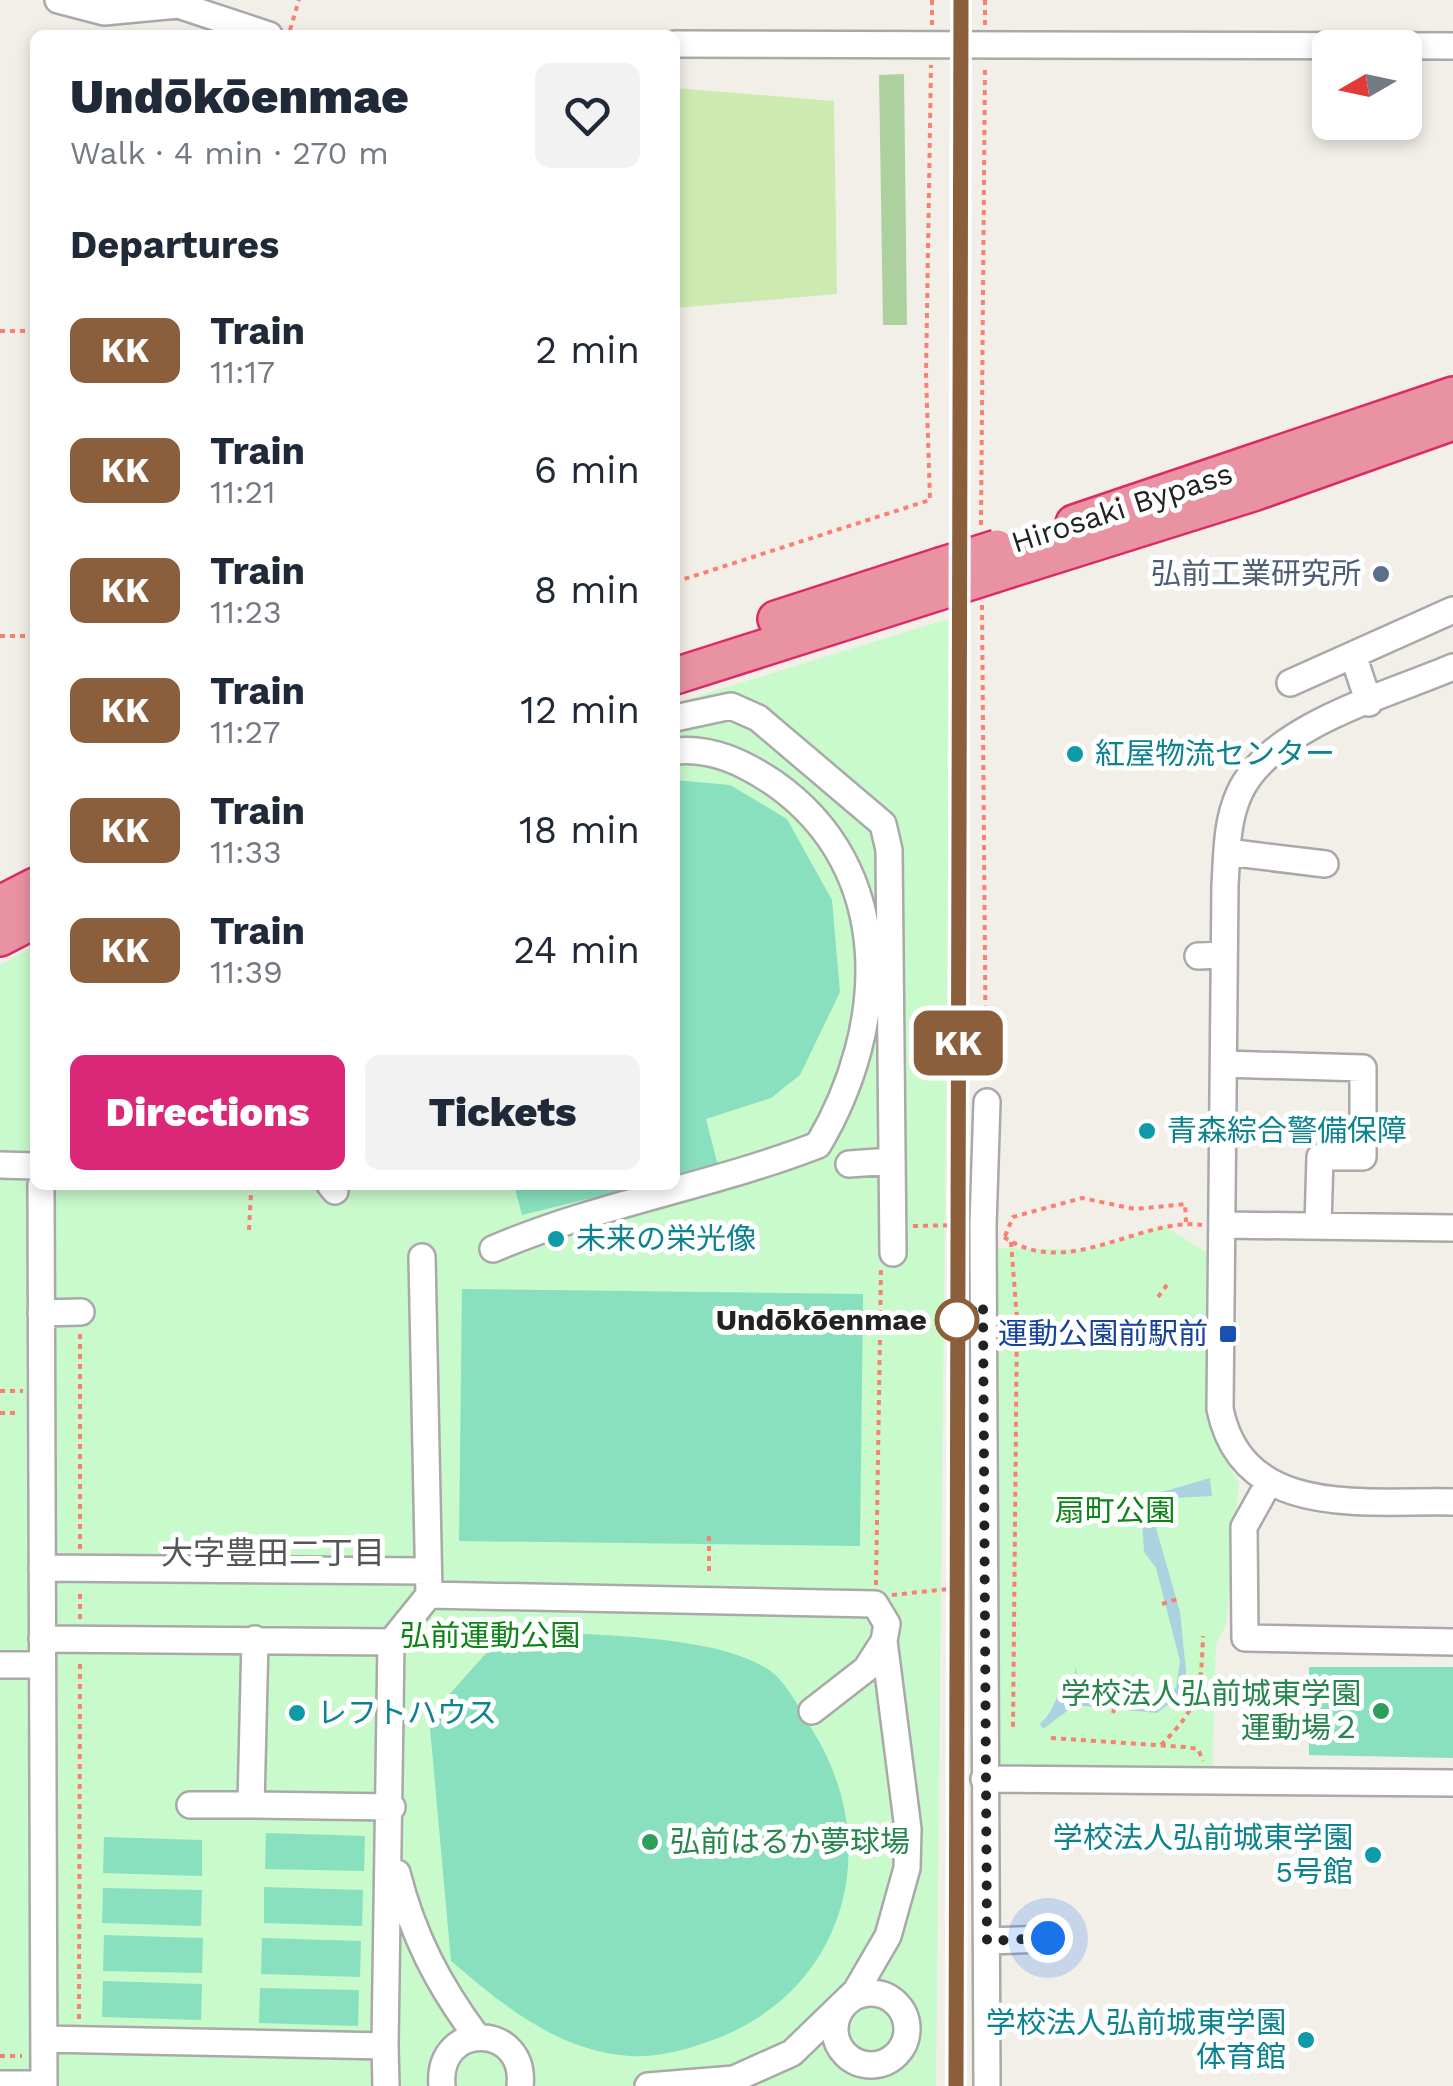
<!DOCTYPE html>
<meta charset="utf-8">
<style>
body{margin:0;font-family:"Work Sans","Noto Sans JP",sans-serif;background:#f2f2f3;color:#1f2937;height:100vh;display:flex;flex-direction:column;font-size:38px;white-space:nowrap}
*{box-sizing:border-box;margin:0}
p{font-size:32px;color:#747a83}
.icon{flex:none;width:55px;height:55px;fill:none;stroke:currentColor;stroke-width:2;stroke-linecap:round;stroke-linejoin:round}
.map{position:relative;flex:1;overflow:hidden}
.details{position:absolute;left:30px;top:30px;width:650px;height:1160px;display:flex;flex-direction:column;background:#fff;border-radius:15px;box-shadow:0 5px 15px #0003}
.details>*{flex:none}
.badge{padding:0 20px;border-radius:15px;font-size:35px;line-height:65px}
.needle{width:65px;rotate:261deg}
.buttons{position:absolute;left:1312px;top:30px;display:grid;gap:20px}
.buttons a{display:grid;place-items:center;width:110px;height:110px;border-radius:15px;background:#fff;box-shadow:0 5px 15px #0003;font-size:50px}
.you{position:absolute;width:50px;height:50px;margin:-25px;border:8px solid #fff;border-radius:50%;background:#1a73e8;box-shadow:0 0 0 15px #1a73e833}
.map>.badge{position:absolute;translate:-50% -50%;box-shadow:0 0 0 5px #fff}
h2{padding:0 40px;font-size:38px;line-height:90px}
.round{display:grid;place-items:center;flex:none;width:105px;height:105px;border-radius:15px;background:#f2f2f3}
.head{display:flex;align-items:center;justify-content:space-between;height:170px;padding:0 40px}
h1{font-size:48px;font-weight:800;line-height:75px}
.button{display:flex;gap:20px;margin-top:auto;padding:20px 40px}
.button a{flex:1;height:115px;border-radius:15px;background:#db2777;color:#fff;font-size:40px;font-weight:800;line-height:115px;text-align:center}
.button a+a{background:#f2f2f3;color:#1f2937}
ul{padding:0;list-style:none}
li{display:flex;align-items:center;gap:30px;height:120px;padding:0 40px}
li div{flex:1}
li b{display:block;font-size:38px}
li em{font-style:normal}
li .badge{min-width:110px;font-weight:700;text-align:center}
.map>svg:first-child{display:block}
.grass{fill:#cdebb0}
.forest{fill:#add19e}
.park{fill:#c8facc}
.pitch{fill:#88e0be}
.water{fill:#aad3df}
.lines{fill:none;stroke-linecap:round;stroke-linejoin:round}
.minor-casing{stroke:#a9a9a9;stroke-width:30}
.highway-casing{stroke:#dc2a67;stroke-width:40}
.path{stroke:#fa8072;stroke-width:4;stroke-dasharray:5 5;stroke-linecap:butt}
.minor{stroke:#fff;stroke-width:25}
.highway{stroke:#e892a2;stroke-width:35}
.rail-casing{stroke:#707070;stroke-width:9}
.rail{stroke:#fff;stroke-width:5;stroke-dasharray:15;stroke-linecap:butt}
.highway-bridge-casing{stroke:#dc2a67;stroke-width:40;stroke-linecap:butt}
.highway-bridge{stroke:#e892a2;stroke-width:35}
.line-casing{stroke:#fff;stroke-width:22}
.line{stroke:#8b5e3c;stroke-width:15}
.walk{stroke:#222;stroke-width:10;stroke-dasharray:0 18}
.service-dot{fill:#5c6f8a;stroke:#fff;stroke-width:4}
.culture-dot{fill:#0f9aa8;stroke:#fff;stroke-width:4}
.stop-dot{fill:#fff;stroke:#8b5e3c;stroke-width:5}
.transit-dot{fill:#1a4fb4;stroke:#fff;stroke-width:4}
.leisure-dot{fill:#2e9e5b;stroke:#fff;stroke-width:4}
.labels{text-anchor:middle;stroke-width:10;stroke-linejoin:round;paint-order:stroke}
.street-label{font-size:30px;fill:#222;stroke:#fff}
.service-label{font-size:30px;fill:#4e5e75;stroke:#fff;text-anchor:end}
.culture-label{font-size:30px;fill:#0d838f;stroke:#fff;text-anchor:start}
.stop-label{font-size:30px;font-weight:bold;fill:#222;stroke:#fff;text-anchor:end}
.transit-label{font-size:30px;fill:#164399;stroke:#fff;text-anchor:end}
.park-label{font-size:30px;fill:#0c8416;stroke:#fff}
.leisure-label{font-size:30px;fill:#27864d;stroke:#fff;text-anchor:end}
.neighbourhood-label{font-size:32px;fill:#555;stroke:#fff}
</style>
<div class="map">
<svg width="1453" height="2086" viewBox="0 0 1453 2086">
<rect width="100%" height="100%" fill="#f2efe9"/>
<path class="grass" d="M 675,88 L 834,101 L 837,294 L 675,308 Z"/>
<path class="forest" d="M 904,74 L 907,325 L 883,325 L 879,75 Z"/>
<path class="park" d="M 951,618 L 936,2086 L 0,2086 L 0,965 L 35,945 L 35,1185 L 675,1185 L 675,703 Z
M 1164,1226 L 1206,1252 L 1213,1304 L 1209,1362 L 1212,1435 L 1239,1483 L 1226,1625 L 1216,1644 L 1212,1781 L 992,1770 L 992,1248 L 1090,1250 Z"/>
<path class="pitch" d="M 675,780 L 730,785 L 787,819 L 832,900 L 840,992 L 800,1075 L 771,1098 L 706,1119 L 718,1166 L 675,1177 Z
M 514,1185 L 644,1185 L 522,1215 Z
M 462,1289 L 863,1294 L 860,1546 L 459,1541 Z
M 507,1630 C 577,1636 712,1632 769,1670 C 787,1682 801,1712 813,1731 C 886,1849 844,1994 710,2041 C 685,2050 656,2058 629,2056 C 556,2050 504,2006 451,1961 L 429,1717 Z
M 1309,1667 L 1453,1667 L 1453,1758 L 1309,1755 Z
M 266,1833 L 365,1836 L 364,1871 L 265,1869 Z
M 104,1837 L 202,1840 L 202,1876 L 103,1873 Z
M 264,1887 L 363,1890 L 362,1926 L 264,1923 Z
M 103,1888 L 202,1890 L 201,1926 L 102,1923 Z
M 104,1935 L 203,1938 L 202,1973 L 103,1971 Z
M 262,1938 L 361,1941 L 360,1977 L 261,1974 Z
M 103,1981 L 202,1984 L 201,2020 L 102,2017 Z
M 260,1988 L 359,1990 L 358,2026 L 259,2023 Z"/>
<path class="water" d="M 1210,1478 L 1212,1496 L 1174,1498 L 1156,1528 L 1180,1612 L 1186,1671 L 1183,1693 L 1157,1713 L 1075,1705 L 1043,1729 L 1040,1724 C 1057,1709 1055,1688 1075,1677 L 1075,1667 L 1078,1676 L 1118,1703 L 1143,1708 L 1162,1702 L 1176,1687 L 1180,1661 L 1156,1568 L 1144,1552 L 1142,1516 L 1162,1492 Z"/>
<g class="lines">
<g class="minor-casing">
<path id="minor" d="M 58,0 L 104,12 L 178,5 L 269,35
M 675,44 L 1453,46
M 1353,655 L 1369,703
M 1453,667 C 1388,695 1269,726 1239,794 C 1226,823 1227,855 1225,885 L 1220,1409 C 1243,1520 1365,1500 1453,1502
M 1290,683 L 1453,610
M 675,718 L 731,706 L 758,718 L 883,824 L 889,850 L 893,1253
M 1227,852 L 1325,864
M 1198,956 L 1224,955
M 1224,1064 L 1363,1068 L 1363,1157 L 1320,1157 L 1318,1226
M 987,1102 L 983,1225 L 987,2086
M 849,1164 L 892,1161
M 0,1165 L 35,1166
M 41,1185 L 44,2086
M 330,1185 L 335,1191
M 1222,1225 L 1453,1228
M 493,1249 C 598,1204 712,1186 818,1145 C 888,1027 897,869 774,783 C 744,763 712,747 675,751
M 422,1257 L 429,1595 L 875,1604 L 887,1624 L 884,1641 L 908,1829 L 907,1868 L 888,1936 L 856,1991 L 792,2053 L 734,2079 L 648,2086
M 41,1313 L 81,1312
M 1268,1484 L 1244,1527 L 1245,1638 L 1453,1642
M 42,1568 L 428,1571
M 42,1639 L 391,1642
M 0,1665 L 42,1665
M 812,1711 L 866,1669 L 884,1641
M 984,1779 L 1453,1783
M 190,1805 L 251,1805 L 255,1639
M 251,1805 L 392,1807
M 397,1873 C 413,1936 438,1984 477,2037
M 987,1941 L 1048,1939
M835 2029a36 36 0 1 1 72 0a36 36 0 1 1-72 0Z
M 44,2039 L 385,2046 L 391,1642 L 429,1595
M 385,2046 L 386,2086
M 0,2084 L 44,2084
M 442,2086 C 436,2020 527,2023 520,2086"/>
</g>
<g class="highway-casing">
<path id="highway" d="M 1074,523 L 1453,395
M 995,574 L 1253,493 L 1453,422
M 776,619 L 940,566
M 675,676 L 942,591
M 0,904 L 35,886
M 0,938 L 35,920"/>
</g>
<path class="path" d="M 932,25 L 932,0
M 985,25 L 985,0
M 290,30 L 299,0
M 0,331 L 35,331
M 981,525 L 985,65
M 675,582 L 930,500 L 926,374 L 931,65
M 982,605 L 986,1080
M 0,636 L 35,636
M 35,824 L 35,837
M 913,1226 L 963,1225
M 249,1230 L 251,1192
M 1005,1236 L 1013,1217 L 1082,1198 L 1135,1209 L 1185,1204 L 1186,1222
M 1004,1237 C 1068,1281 1139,1217 1202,1225
M 1011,1242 L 1017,1319 L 1013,1728
M 949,1285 L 953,1226
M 1158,1297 L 1167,1285
M 0,1391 L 23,1391
M 0,1413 L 20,1413
M 80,1549 L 80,1334
M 709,1571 L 709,1536
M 876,1585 L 881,1269
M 892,1595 L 948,1589 L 949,1563
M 1162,1604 L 1181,1598
M 80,1619 L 80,1589
M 1113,1713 L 1118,1697
M 1051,1738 L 1185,1747 L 1198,1749 L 1203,1761
M 1161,1745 C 1200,1706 1201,1690 1203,1636
M 79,2019 L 80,1659
M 0,2056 L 22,2056"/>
<use href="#minor" class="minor"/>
<use href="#highway" class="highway"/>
<g class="rail-casing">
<path id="rail" d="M 956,2086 L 961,0"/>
</g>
<use href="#rail" class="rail"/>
<g class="highway-bridge-casing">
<path id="highway-bridge" d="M 940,566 L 997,548
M 942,591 L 995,574"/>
</g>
<use href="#highway-bridge" class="highway-bridge"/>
</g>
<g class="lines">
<g class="line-casing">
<path id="line" d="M 956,2086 L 961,0"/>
</g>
<use href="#line" class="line"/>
<path class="walk" d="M 957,1320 L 983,1304 L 987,1941 L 1048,1938"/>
</g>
<circle class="service-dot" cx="1381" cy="574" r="10"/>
<g class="culture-dot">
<circle cx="1075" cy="754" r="10"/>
<circle cx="1147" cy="1131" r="10"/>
<circle cx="556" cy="1239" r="10"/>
<circle cx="297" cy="1713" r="10"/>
<circle cx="1373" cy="1855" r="10"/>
<circle cx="1306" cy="2040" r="10"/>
</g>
<circle class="stop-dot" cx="957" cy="1320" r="20"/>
<rect class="transit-dot" x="1218" y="1324" width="20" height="20" rx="5"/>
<g class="leisure-dot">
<circle cx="1381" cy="1711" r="10"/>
<circle cx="650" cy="1842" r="10"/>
</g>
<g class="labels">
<g class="street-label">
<text transform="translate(1122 508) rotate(-18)" y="10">Hirosaki Bypass</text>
</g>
<g class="service-label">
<text x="1361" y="584">弘前工業研究所</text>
</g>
<g class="culture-label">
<text x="1095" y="764">紅屋物流センター</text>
<text x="1167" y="1141">青森綜合警備保障</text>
<text x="576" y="1249">未来の栄光像</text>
<text x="317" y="1723">レフトハウス</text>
<text x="1353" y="1848" text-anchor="end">学校法人弘前城東学園<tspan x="1353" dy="34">5号館</tspan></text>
<text x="1286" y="2033" text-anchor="end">学校法人弘前城東学園<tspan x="1286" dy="34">体育館</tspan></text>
</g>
<g class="stop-label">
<text x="927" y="1330">Undōkōenmae</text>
</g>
<g class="transit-label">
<text x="1208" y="1344">運動公園前駅前</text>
</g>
<g class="park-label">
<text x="1115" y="1521">扇町公園</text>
<text x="490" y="1646">弘前運動公園</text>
</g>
<g class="leisure-label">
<text x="1361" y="1704">学校法人弘前城東学園<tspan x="1361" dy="34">運動場２</tspan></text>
<text x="670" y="1852" text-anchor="start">弘前はるか夢球場</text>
</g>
<g class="neighbourhood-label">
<text x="273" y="1564">大字豊田二丁目</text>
</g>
</g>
</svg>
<div class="buttons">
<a><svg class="needle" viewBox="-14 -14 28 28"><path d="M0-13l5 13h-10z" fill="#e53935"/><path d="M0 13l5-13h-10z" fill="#747a83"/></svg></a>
</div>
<div class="you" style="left:1048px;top:1938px"></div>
<b class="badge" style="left:958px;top:1043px;background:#8b5e3c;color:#fff">KK</b>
<section class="details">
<div class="head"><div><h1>Undōkōenmae</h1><p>Walk · 4 min · 270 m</p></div><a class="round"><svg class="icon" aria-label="heart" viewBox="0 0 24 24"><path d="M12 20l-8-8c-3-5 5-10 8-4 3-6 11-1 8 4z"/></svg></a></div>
<h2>Departures</h2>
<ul>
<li><span class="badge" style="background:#8b5e3c;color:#fff">KK</span><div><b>Train</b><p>11:17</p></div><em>2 min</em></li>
<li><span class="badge" style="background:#8b5e3c;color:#fff">KK</span><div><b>Train</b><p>11:21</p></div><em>6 min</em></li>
<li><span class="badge" style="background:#8b5e3c;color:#fff">KK</span><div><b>Train</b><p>11:23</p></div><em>8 min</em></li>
<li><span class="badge" style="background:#8b5e3c;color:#fff">KK</span><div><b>Train</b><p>11:27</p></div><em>12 min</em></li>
<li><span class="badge" style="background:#8b5e3c;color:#fff">KK</span><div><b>Train</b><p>11:33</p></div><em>18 min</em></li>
<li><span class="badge" style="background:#8b5e3c;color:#fff">KK</span><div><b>Train</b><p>11:39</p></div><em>24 min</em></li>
</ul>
<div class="button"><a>Directions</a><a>Tickets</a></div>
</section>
</div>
